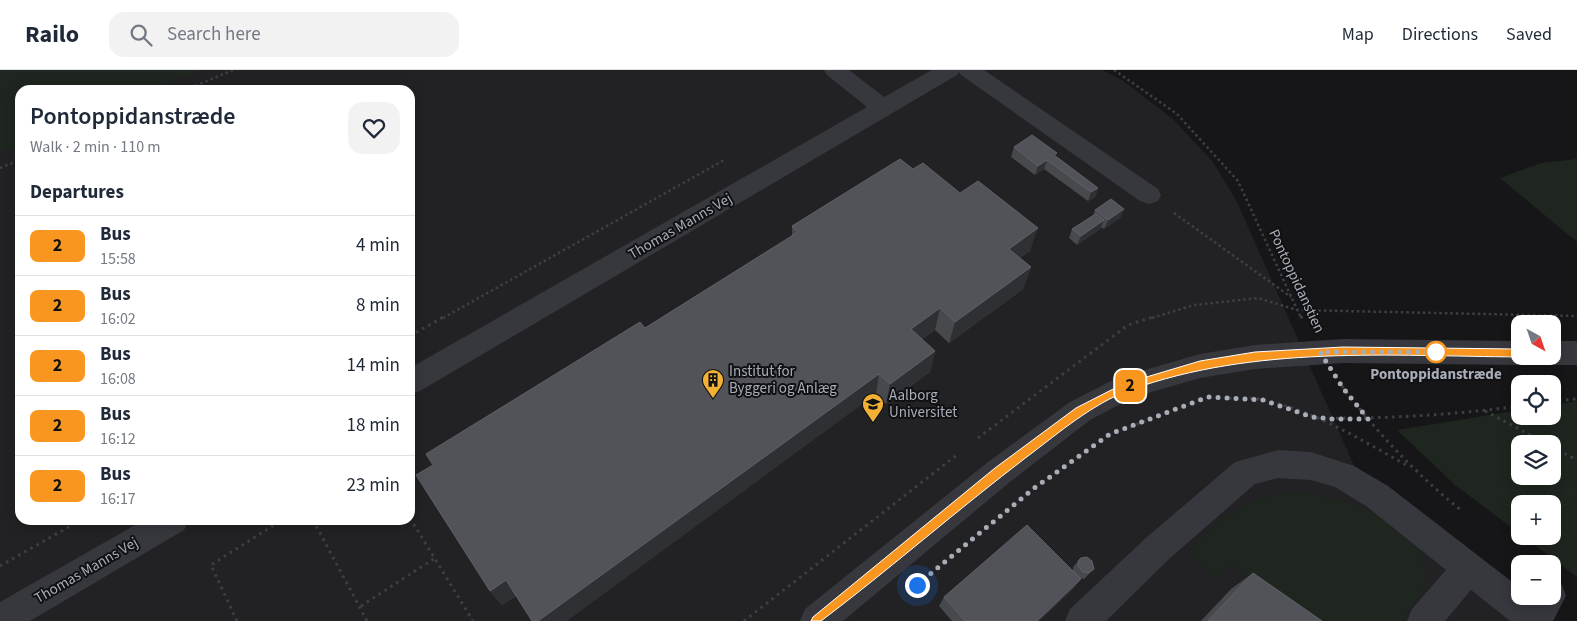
<!DOCTYPE html>
<meta charset="utf-8">
<style>
body{margin:0;font-family:"Source Sans 3",sans-serif;background:#f2f2f3;color:#1f2937;height:100vh;display:flex;flex-direction:column;font-size:19px;white-space:nowrap}
*{box-sizing:border-box;margin:0}
p{font-size:16px;color:#747a83}
.icon{flex:none;width:28px;height:28px;fill:none;stroke:currentColor;stroke-width:2;stroke-linecap:round;stroke-linejoin:round}
.map{position:relative;flex:1;overflow:hidden}
.side{position:absolute;left:15px;top:15px;width:400px;height:440px;display:flex;flex-direction:column;background:#fff;border-radius:15px;box-shadow:0 2px 12px #0003}
.side>*{flex:none}
.badge{padding:0 10px;border-radius:8px;font-size:18px;line-height:32px}
.needle{width:32px;rotate:140deg}
.fabs{position:absolute;left:1511px;top:245px;display:grid;gap:10px}
.fabs a{display:grid;place-items:center;width:50px;height:50px;border-radius:10px;background:#fff;box-shadow:0 2px 12px #0003;font-size:25px}
.you{position:absolute;width:25px;height:25px;margin:-12px;border:4px solid #fff;border-radius:50%;background:#1a73e8;box-shadow:0 0 0 8px #1a73e833}
.map>.badge{position:absolute;translate:-50% -50%;box-shadow:0 0 0 2px #fff}
h2{padding:0 15px;font-size:19px;line-height:45px}
.round{display:grid;place-items:center;flex:none;width:52px;height:52px;border-radius:15px;background:#f2f2f3}
.overview{display:flex;align-items:center;justify-content:space-between;height:85px;padding:0 15px}
h1{font-size:24px;font-weight:600;line-height:38px}
ul{padding:0;list-style:none}
li{display:flex;align-items:center;gap:15px;height:60px;padding:0 15px;border-top:1px solid #e0e1e3}
li div{flex:1}
li b{display:block;font-size:19px}
li em{font-style:normal}
li .badge{min-width:55px;font-weight:700;text-align:center}
header{display:flex;align-items:center;gap:30px;box-sizing:border-box;height:70px;padding:0 25px;background:#fff;border-bottom:1px solid #e0e1e3}
header strong{font-size:24px}
nav{display:flex;gap:28px;margin-inline-start:auto;font-size:18px}
.search{width:350px;height:45px;background:#f2f2f3;display:flex;align-items:center;gap:12px;box-sizing:border-box;padding:0 18px;border-radius:15px;color:#747a83;font-size:19px}
.map>svg:first-child{display:block}
.built{fill:#222225;fill-rule:evenodd}
.green{fill:#1e261f;fill-rule:evenodd}
.lines{fill:none;stroke-linecap:round;stroke-linejoin:round}
.path-far1{stroke:#3d3f44;stroke-width:2.5;stroke-dasharray:2.5 3;stroke-linecap:butt}
.path{stroke:#3d3f44;stroke-width:3;stroke-dasharray:2.5 4.5;stroke-linecap:butt}
.minor{fill:#37383d;fill-rule:evenodd}
.wall{fill:#47494d}
.shaded-wall{fill:#2f3033}
.building{fill:#525359;stroke:#5f6168}
.line{fill:#f8961f;stroke:#fff}
.walk{stroke:#a8adb8;stroke-width:5;stroke-dasharray:0 9}
.stop-dot{fill:#fff;stroke:#f8961f;stroke-width:2.5}
.labels{text-anchor:middle;stroke-width:4;stroke-linejoin:round;paint-order:stroke}
.street-label{font-size:15px;fill:#a8adb8;stroke:#111113}
.poi-label{font-size:15px;fill:#a8adb8;stroke:#111113;text-anchor:start}
.stop-label{font-size:15px;font-weight:bold;fill:#a8adb8;stroke:#111113}
</style>
<header>
<strong>Railo</strong>
<div class="search"><svg class="icon" aria-label="search" viewBox="0 0 24 24"><circle cx="10" cy="10" r="6"/><path d="M15 15l6 6"/></svg>Search here</div>
<nav><a>Map</a><a>Directions</a><a>Saved</a></nav>
</header>
<div class="map">
<svg width="1577" height="551" viewBox="0 0 1577 551">
<rect width="100%" height="100%" fill="#161618"/>
<path class="built" d="M 0,0 L 1102,0 L 1122,10 L 1173,49 L 1213,92 L 1237,132 L 1375,443 L 1510,551 L 0,551 ZM 20,20 L 410,20 L 410,450 L 20,450 Z"/>
<path class="green" d="M 0,0 L 201,0 L 152,20 L 20,20 L 20,75 L 0,83 Z
M 1577,89 L 1577,172 L 1500,108 L 1541,93 Z
M 1577,331 L 1577,507 L 1523,466 L 1552,466 L 1552,434 L 1520,434 L 1520,464 L 1455,415 L 1397,360 L 1520,340 L 1520,346 L 1552,346 L 1553,335 ZM 1520,374 L 1552,374 L 1552,406 L 1520,406 Z
M 1297,422 L 1338,429 L 1375,443 L 1422,480 L 1427,516 L 1401,551 L 1313,551 L 1231,493 L 1216,507 L 1187,482 L 1223,448 L 1258,429 Z"/>
<g class="lines">
<path class="path-far1" d="M 1114,0 L 1177,44 L 1238,111 L 1301,248
M 185,20 L 233,0
M 0,98 L 20,90
M 1174,143 L 1291,227
M 443,248 L 726,89
M 1152,248 L 1194,235 L 1258,228 L 1297,240 L 1577,246"/>
<path class="path" d="M 1301,246 L 1302,249
M 410,266 L 445,246
M 1342,316 C 1377,363 1416,404 1462,441
M 1229,328 C 1240,329 1253,327 1264,330 C 1315,341 1363,371 1408,396
M 1552,331 L 1577,329
M 1485,341 L 1547,374
M 1315,348 C 1385,349 1451,345 1520,336
M 1130,357 L 1162,345
M 978,368 L 1128,255 L 1156,246
M 1552,377 L 1577,390
M 410,448 L 473,551
M 313,450 L 367,551
M 0,496 L 81,450
M 361,536 L 435,488
M 237,551 L 211,495 L 282,450
M 744,551 L 958,384"/>
<path class="minor" d="M 824,0 L 849,0 L 884,27 L 932,0 L 984,0 L 1158,119 L 1161,125 L 1158,131 L 1149,134 L 1140,131 L 961,5 L 959,2 L 957,5 L 420,321 L 410,324 L 410,298 L 867,37 L 827,5 Z
M 1343,269 L 1520,271 L 1520,286 L 1532,286 L 1530,291 L 1520,295 L 1343,293 L 1255,299 L 1200,308 L 1134,327 L 1090,350 L 1010,412 L 843,551 L 800,551 L 805,539 L 988,392 L 1070,332 L 1117,308 L 1200,284 L 1255,275 Z
M 1552,271 L 1577,271 L 1577,295 L 1552,295 L 1542,291 L 1540,286 L 1552,286 Z
M 1278,380 L 1311,382 L 1354,396 L 1388,416 L 1520,518 L 1520,526 L 1552,526 L 1552,511 L 1562,515 L 1566,526 L 1553,551 L 1510,551 L 1471,520 L 1445,551 L 1407,551 L 1412,539 L 1446,500 L 1366,436 L 1335,417 L 1311,410 L 1278,408 L 1255,414 L 1169,489 L 1106,551 L 1065,551 L 1070,539 L 1147,467 L 1235,392 Z
M 144,450 L 189,450 L 184,460 L 30,551 L 0,551 L 0,532 Z"/>
</g>
<path class="wall" d="M 1014,77 L 1056,86 L 1098,118 L 1095,127 L 1088,131 L 1044,99 L 1035,105 L 1011,87 Z
M 913,99 L 1030,181 L 1020,188 L 1031,197 L 1023,219 L 949,273 L 935,260 L 922,269 L 935,281 L 930,302 L 886,334 L 876,324 L 516,526 L 502,535 L 490,521 L 433,395 L 645,258 L 792,166 L 792,156 Z
M 1124,139 L 1120,148 L 1104,159 L 1101,157 L 1100,159 L 1077,175 L 1069,168 L 1072,159 L 1093,145 L 1095,140 Z
M 1081,488 L 1089,504 L 1084,509 L 1080,508 L 1073,519 L 1039,551 L 952,551 L 939,536 L 944,527 L 1073,501 L 1073,497 Z
M 1253,503 L 1322,551 L 1201,551 L 1231,519 Z"/>
<path class="shaded-wall" d="M 1047,90 L 1044,99 L 1035,105 L 1038,96 Z
M 1098,118 L 1095,127 L 1088,131 L 1091,122 Z
M 1124,139 L 1120,148 L 1104,159 L 1108,150 Z
M 1104,150 L 1100,159 L 1077,175 L 1081,166 Z
M 1038,158 L 1030,181 L 1002,202 L 1009,179 Z
M 1031,197 L 1023,219 L 949,273 L 955,252 Z
M 940,238 L 935,260 L 907,280 L 911,259 Z
M 935,281 L 930,302 L 886,334 L 890,314 Z
M 879,304 L 876,324 L 567,551 L 538,551 Z
M 1081,509 L 1073,519 L 1039,551 L 1037,551 Z
M 506,510 L 518,524 L 502,535 L 490,521 Z"/>
<path class="building" d="M 1032,65 L 1057,83 L 1054,85 L 1098,118 L 1091,122 L 1047,90 L 1038,96 L 1014,77 Z
M 900,89 L 913,99 L 923,93 L 960,123 L 978,111 L 1038,158 L 1009,179 L 1031,197 L 955,252 L 940,238 L 911,259 L 935,281 L 890,314 L 879,304 L 538,551 L 532,551 L 506,510 L 490,521 L 416,405 L 433,395 L 426,384 L 640,252 L 645,258 L 798,162 L 792,156 Z
M 1111,129 L 1124,139 L 1108,150 L 1095,140 Z
M 1096,144 L 1104,150 L 1081,166 L 1072,159 Z
M 1027,455 L 1081,509 L 1037,551 L 965,551 L 944,527 Z
M 1087,487 L 1092,491 L 1094,499 L 1089,503 L 1083,502 L 1078,496 L 1078,491 L 1081,488 Z
M 1253,503 L 1322,551 L 1208,551 Z"/>
<path class="line" d="M 1343,277 L 1520,279 L 1525,283 L 1520,287 C 1390,286 1255,275 1130,320 C 1092,334 1060,362 1028,386 C 957,440 890,499 821,551 L 811,551 L 813,547 L 995,398 L 1076,338 L 1123,314 L 1200,291 L 1255,282 Z"/>
<g class="lines">
<path class="walk" d="M 917,515 L 1033,419 L 1110,364 L 1208,327 L 1263,330 L 1312,347 L 1332,349 L 1368,349 L 1343,318 L 1320,282 L 1441,282 L 1436,282"/>
</g>
<defs>
<g id="building-pin" transform="scale(1.125)"><path d="M0 17L-7.5 6A9.5 9.5 0 1 1 7.5 6Z" fill="#f2b134" stroke="#111113"/><path d="M-4-6H4V6H1V3H-1V6H-4ZM-2.5-4.3h1.7v1.8h-1.7ZM.8-4.3h1.7v1.8H.8ZM-2.5-1h1.7V.8h-1.7ZM.8-1h1.7V.8H.8Z" fill="#111"/></g>
<g id="university-pin" transform="scale(1.125)"><path d="M0 17L-7.5 6A9.5 9.5 0 1 1 7.5 6Z" fill="#f2b134" stroke="#111113"/><path d="M0-5L7-2L0 1L-7-2ZM-4 1L0 2.5L4 1V4Q0 6-4 4Z" fill="#111"/></g>
</defs>
<g fill-rule="evenodd">
<use href="#building-pin" x="713" y="310"/>
<use href="#university-pin" x="873" y="334"/>
</g>
<circle class="stop-dot" cx="1436" cy="282" r="10"/>
<g class="labels">
<g class="street-label">
<text transform="translate(680 156) rotate(-30)" y="5">Thomas Manns Vej</text>
<text transform="translate(1297 211) rotate(65)" y="5">Pontoppidanstien</text>
<text transform="translate(86 500) rotate(-30)" y="5">Thomas Manns Vej</text>
</g>
<g class="poi-label">
<text x="729" y="306">Institut for<tspan x="729" dy="17">Byggeri og Anlæg</tspan></text>
<text x="889" y="330">Aalborg<tspan x="889" dy="17">Universitet</tspan></text>
</g>
<g class="stop-label">
<text x="1436" y="309">Pontoppidanstræde</text>
</g>
</g>
</svg>
<div class="fabs">
<a><svg class="needle" viewBox="-14 -14 28 28"><path d="M0-13l5 13h-10z" fill="#e53935"/><path d="M0 13l5-13h-10z" fill="#747a83"/></svg></a>
<a><svg class="icon" aria-label="locate" viewBox="0 0 24 24"><circle cx="12" cy="12" r="6"/><path d="M12 2v4M12 18v4M2 12h4M18 12h4"/></svg></a>
<a><svg class="icon" aria-label="layers" viewBox="0 0 24 24"><path d="M12 4l9 5-9 5-9-5zM3 14l9 5 9-5"/></svg></a>
<a>+</a>
<a>−</a>
</div>
<div class="you" style="left:917px;top:515px"></div>
<b class="badge" style="left:1130px;top:316px;background:#f8961f;color:#111">2</b>
<section class="side">
<div class="overview"><div><h1>Pontoppidanstræde</h1><p>Walk · 2 min · 110 m</p></div><a class="round"><svg class="icon" aria-label="heart" viewBox="0 0 24 24"><path d="M12 20l-8-8c-3-5 5-10 8-4 3-6 11-1 8 4z"/></svg></a></div>
<h2>Departures</h2>
<ul>
<li><span class="badge" style="background:#f8961f;color:#111">2</span><div><b>Bus</b><p>15:58</p></div><em>4 min</em></li>
<li><span class="badge" style="background:#f8961f;color:#111">2</span><div><b>Bus</b><p>16:02</p></div><em>8 min</em></li>
<li><span class="badge" style="background:#f8961f;color:#111">2</span><div><b>Bus</b><p>16:08</p></div><em>14 min</em></li>
<li><span class="badge" style="background:#f8961f;color:#111">2</span><div><b>Bus</b><p>16:12</p></div><em>18 min</em></li>
<li><span class="badge" style="background:#f8961f;color:#111">2</span><div><b>Bus</b><p>16:17</p></div><em>23 min</em></li>
</ul>
</section>
</div>
